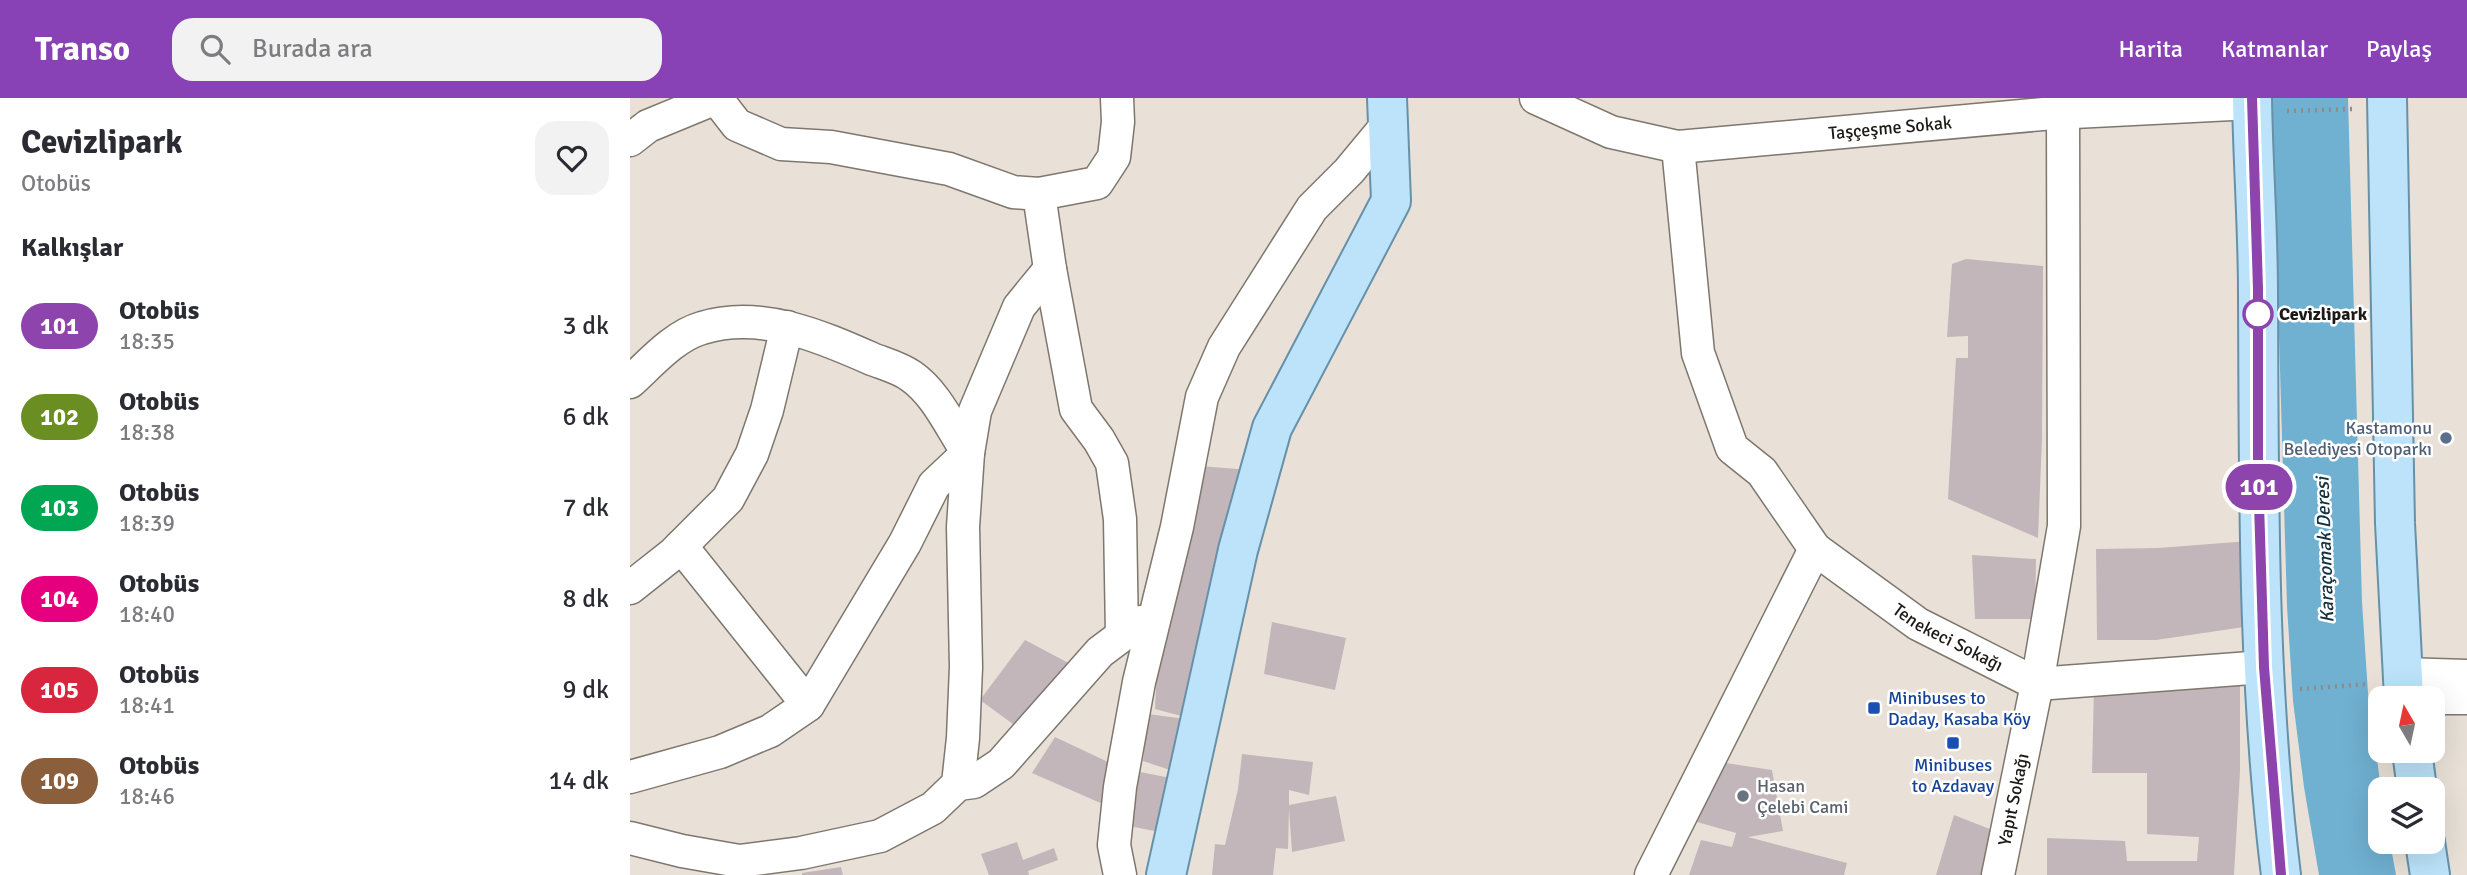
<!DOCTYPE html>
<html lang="tr">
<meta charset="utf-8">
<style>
body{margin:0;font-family:Signika,sans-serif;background:#f2f2f3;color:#2b2b33;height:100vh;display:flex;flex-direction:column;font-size:26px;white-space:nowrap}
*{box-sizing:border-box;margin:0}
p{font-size:23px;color:#7c7c81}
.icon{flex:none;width:38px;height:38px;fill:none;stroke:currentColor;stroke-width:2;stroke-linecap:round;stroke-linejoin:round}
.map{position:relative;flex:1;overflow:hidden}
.sheet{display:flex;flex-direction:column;background:#fff;width:630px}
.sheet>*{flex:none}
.badge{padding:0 14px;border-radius:23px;font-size:24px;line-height:46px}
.needle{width:46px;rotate:351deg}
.tools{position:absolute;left:1738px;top:588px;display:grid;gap:14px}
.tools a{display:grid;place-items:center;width:77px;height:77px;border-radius:14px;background:#fff;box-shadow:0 7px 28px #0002;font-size:35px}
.map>.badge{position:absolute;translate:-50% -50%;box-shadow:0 0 0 4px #fff}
h2{padding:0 21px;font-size:26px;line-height:63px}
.round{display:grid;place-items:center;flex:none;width:74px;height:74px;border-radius:21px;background:#f2f2f3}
.head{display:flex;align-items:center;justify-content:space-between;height:119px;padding:0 21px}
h1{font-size:33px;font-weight:700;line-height:52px}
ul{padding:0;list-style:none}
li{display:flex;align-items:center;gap:21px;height:91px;padding:0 21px}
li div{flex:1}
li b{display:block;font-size:26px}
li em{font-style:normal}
li .badge{min-width:77px;font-weight:700;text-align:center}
header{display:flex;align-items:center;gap:42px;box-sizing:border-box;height:98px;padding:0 35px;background:#8842b5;color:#fff}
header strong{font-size:33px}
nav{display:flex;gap:38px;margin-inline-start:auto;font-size:24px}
.search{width:490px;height:63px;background:#f2f2f3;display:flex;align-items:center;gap:18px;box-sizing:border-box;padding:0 24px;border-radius:21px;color:#7c7c81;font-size:26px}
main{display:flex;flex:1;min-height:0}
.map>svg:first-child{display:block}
.water{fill:#70b0d1}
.building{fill:#c3b6ba}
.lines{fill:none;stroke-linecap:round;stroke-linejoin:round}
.minor-casing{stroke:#7e776e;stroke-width:35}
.major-casing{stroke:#6791a8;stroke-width:42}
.path{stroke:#918b85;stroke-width:4.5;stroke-dasharray:2 5;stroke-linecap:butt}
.minor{stroke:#fff;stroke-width:32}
.major{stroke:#bce3fa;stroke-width:38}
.line-casing{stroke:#fff;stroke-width:16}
.line{stroke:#8e44ad;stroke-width:10}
.stop-dot{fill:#fff;stroke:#8e44ad;stroke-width:3.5}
.service-dot{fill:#5c6f8a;stroke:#fff;stroke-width:2.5}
.transit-dot{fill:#1a4fb4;stroke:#fff;stroke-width:2.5}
.worship-dot{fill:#6b7280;stroke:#fff;stroke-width:2.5}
.labels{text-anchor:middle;stroke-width:5;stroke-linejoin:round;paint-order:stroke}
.street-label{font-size:18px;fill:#1c1916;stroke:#fff}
.stop-label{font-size:18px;font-weight:bold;fill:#1c1916;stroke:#fff;text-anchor:start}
.service-label{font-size:18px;fill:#4e5e75;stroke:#fff;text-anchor:end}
.transit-label{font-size:18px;fill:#164399;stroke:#fff;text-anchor:start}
.worship-label{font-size:18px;fill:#5b616d;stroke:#fff;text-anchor:start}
.water-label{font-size:19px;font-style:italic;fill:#13303f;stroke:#fff}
</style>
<header>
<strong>Transo</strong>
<div class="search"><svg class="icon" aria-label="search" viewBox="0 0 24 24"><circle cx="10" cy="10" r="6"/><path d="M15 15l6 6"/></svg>Burada ara</div>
<nav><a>Harita</a><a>Katmanlar</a><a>Paylaş</a></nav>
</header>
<main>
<section class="sheet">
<div class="head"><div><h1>Cevizlipark</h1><p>Otobüs</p></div><a class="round"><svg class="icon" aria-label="heart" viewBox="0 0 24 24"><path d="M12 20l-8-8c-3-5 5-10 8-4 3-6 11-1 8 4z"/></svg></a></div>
<h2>Kalkışlar</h2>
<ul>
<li><span class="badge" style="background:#8e44ad;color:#fff">101</span><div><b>Otobüs</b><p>18:35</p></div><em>3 dk</em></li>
<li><span class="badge" style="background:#6b8e23;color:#fff">102</span><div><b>Otobüs</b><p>18:38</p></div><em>6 dk</em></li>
<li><span class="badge" style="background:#00a651;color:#fff">103</span><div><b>Otobüs</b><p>18:39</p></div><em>7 dk</em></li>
<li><span class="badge" style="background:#e6007e;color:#fff">104</span><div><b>Otobüs</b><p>18:40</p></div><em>8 dk</em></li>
<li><span class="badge" style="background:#d7263d;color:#fff">105</span><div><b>Otobüs</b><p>18:41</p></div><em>9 dk</em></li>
<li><span class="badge" style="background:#8b5e3c;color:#fff">109</span><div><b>Otobüs</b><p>18:46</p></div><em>14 dk</em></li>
</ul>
</section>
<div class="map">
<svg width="1837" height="777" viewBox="0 0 1837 777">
<rect width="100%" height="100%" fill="#e9e1d8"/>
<path class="water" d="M 1642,0 L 1718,0 L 1732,504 L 1738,595 L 1751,691 L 1750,744 L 1760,744 L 1766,777 L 1689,777 L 1674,689 L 1663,603 L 1657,508 Z"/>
<path class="building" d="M 1336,161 L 1413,168 L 1412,341 L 1408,440 L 1318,401 L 1326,260 L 1338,260 L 1338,238 L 1317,239 L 1322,166 Z
M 570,368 L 620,372 L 610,423 L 603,424 L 593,450 L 604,453 L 581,553 L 570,623 L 558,678 L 513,663 L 518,616 L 570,623 L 525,611 L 528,544 L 538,490 L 563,410 Z
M 1619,443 L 1614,529 L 1526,542 L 1467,542 L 1466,451 L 1528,450 Z
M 1342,457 L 1406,461 L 1405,521 L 1345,521 Z
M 642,524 L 716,540 L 705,592 L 634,576 Z
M 395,542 L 448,570 L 394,634 L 350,602 Z
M 1610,587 L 1610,674 L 1604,777 L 1417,777 L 1417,740 L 1495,743 L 1497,763 L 1567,763 L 1569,739 L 1517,736 L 1517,675 L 1462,675 L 1464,590 Z
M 425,639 L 493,671 L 475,707 L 402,675 Z
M 612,656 L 683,664 L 679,697 L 659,692 L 659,707 L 706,698 L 715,743 L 662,754 L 659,711 L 658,751 L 646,750 L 643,777 L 582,777 L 585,746 L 595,747 L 608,691 Z
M 1096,665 L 1142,672 L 1153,733 L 1118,739 L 1217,765 L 1214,777 L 1059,777 L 1071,742 L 1102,749 L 1106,735 L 1067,724 Z
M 510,674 L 551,682 L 540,736 L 499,728 Z
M 1324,717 L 1370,735 L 1361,777 L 1306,777 Z
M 387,744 L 393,762 L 424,750 L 428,762 L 398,773 L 399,777 L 359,777 L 351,756 Z
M 211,769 L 213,777 L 172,777 L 172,775 Z"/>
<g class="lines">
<g class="minor-casing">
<g id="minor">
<path d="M 86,0 L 107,27 L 151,46 L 201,49 L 319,71 L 383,94 L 409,96 L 467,85 L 484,59 L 488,24 L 487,0"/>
<path id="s1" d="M 906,0 L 981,34 L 1048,49 L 1424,15 L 1622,5"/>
<path d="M 0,42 L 18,28 L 86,0"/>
<path id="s2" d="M 1048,49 L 1068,255 L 1102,350 L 1132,374 L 1185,451 L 1288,526 L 1407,586 L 1634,569"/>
<path d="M 409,96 L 420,171 L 446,311 L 469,342 L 482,365 L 490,421 L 492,537"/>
<path d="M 0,284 C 21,265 44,238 72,230 C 130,212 190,238 242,261 C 255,266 270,270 281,278 C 307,296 321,330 338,355 L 304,387 L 275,445 L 178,607 L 140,633 L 90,654 L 0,679"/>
<path d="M 51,448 L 178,607"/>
<path d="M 0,490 L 43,456 L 98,401 L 122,356 L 137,312 L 157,229"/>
<path d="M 1773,576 L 1837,578"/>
<path d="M 1774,600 L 1837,600"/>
<path d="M 328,686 L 344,684 L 371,666 L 470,554 L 510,524"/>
<path d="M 0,740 L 52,753 L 109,763 L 171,755 L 250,738 L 303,710 L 328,686 L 333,640 L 336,569 L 333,429 L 338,355 L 345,313 L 389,209 L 420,171"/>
<path d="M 490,777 L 484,747 L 490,689 L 509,584 L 547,429 L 572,299 L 594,249 L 682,110 L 719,73 L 758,26"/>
<path d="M 1021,777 L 1185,451"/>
<path id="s3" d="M 1368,777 L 1407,586 L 1434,428 L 1433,14"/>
</g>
</g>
<g class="major-casing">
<path id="major" d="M 1622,0 C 1623,65 1628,130 1628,196 C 1629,389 1627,584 1651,777
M 1757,0 L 1765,425 L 1774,600
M 1782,653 L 1787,691
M 1795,744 L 1800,777
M 536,777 L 608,452 L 642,330 L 761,103 L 757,0"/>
</g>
<path class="path" d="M 1657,13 L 1722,11
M 1670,591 L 1738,586"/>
<use href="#minor" class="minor"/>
<use href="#major" class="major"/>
</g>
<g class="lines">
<g class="line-casing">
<path id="line" d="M 1622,0 L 1628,191 L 1628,372 L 1634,569 L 1651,777"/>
</g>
<use href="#line" class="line"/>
</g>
<circle class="stop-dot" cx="1628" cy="216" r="14"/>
<circle class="service-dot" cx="1816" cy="340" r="7"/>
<g class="transit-dot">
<rect x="1237" y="603" width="14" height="14" rx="3.5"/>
<rect x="1316" y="638" width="14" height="14" rx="3.5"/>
</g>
<circle class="worship-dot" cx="1113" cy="698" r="7"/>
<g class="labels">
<g class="street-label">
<text dy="6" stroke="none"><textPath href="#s1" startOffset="364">Taşçeşme Sokak</textPath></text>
<text dy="6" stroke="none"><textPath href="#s2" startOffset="600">Tenekeci Sokağı</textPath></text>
<text dy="6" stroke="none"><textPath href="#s3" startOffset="77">Yapıt Sokağı</textPath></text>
</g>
<g class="stop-label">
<text x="1649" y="222">Cevizlipark</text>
</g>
<g class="service-label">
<text x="1802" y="336">Kastamonu<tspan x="1802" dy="21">Belediyesi Otoparkı</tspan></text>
</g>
<g class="transit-label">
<text x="1258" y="606">Minibuses to<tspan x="1258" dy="21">Daday, Kasaba Köy</tspan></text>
<text x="1323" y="673" text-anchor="middle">Minibuses<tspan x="1323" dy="21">to Azdavay</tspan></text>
</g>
<g class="worship-label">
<text x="1127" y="694">Hasan<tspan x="1127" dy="21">Çelebi Cami</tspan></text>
</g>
<g class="water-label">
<text transform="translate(1694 452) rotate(-92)" y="7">Karaçomak Deresi</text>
</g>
</g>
</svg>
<div class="tools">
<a><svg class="needle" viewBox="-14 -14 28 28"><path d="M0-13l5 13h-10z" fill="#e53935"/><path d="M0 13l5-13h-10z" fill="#7c7c81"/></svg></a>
<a><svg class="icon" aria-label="layers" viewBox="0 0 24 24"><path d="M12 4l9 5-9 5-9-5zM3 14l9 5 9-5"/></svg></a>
</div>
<b class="badge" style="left:1629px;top:389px;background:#8e44ad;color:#fff">101</b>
</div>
</main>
